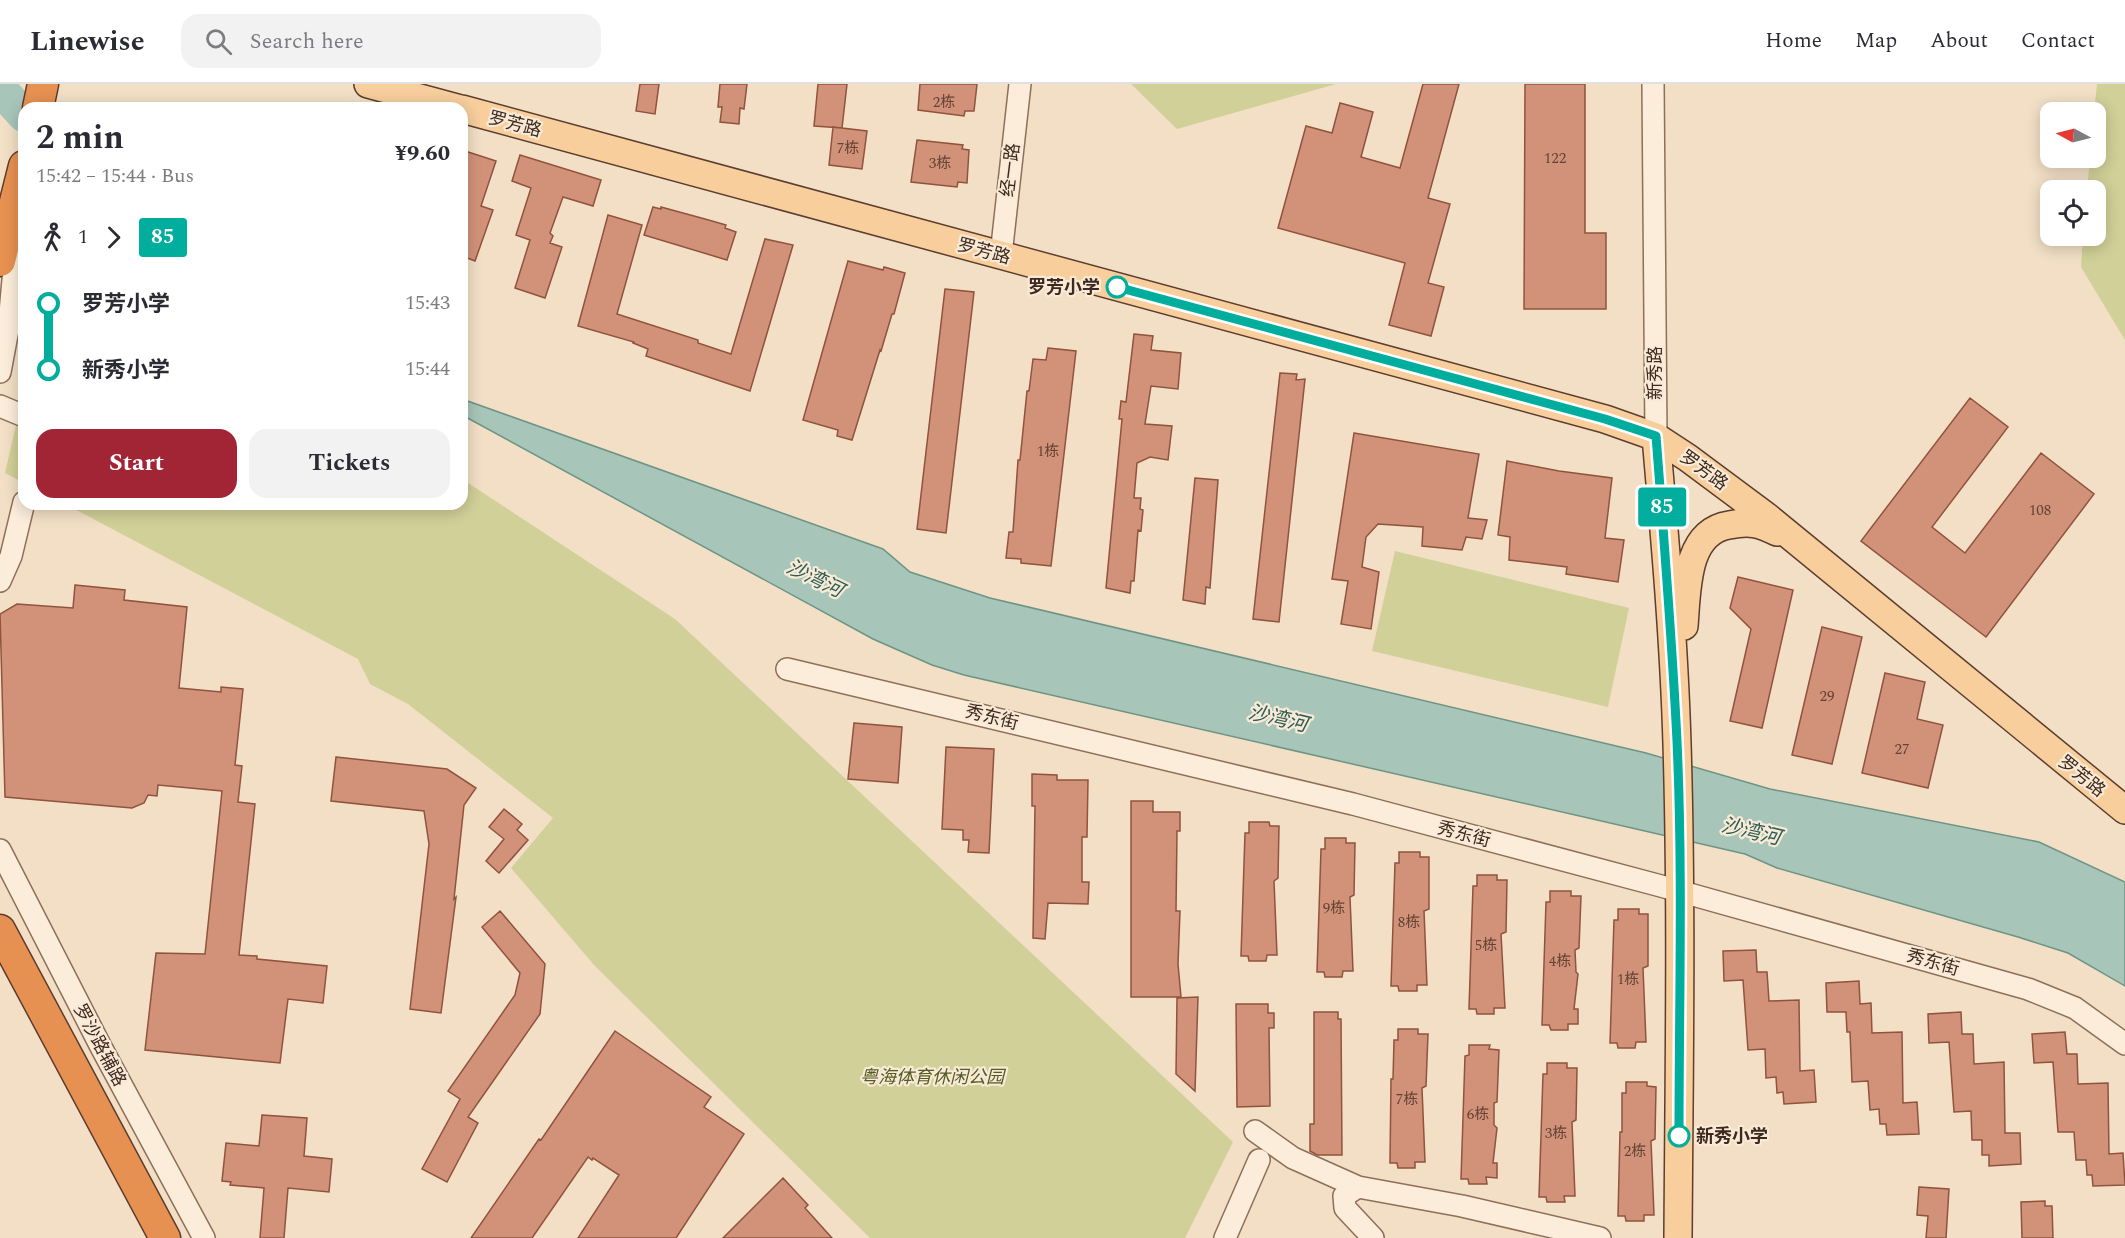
<!DOCTYPE html>
<meta charset="utf-8">
<style>
body{margin:0;font-family:Spectral,"Noto Sans SC",serif;background:#f2f2f3;color:#2b2b33;height:100vh;display:flex;flex-direction:column;font-size:22px;white-space:nowrap}
*{box-sizing:border-box;margin:0}
p{font-size:20px;color:#7c7c81}
.icon{flex:none;width:33px;height:33px;fill:none;stroke:currentColor;stroke-width:2;stroke-linecap:round;stroke-linejoin:round}
.map{position:relative;flex:1;overflow:hidden}
.details{position:absolute;left:18px;top:18px;width:450px;height:408px;display:flex;flex-direction:column;background:#fff;border-radius:18px;box-shadow:0 3px 15px #0003}
.details>*{flex:none}
.badge{padding:0 12px;border-radius:4px;font-size:21px;line-height:39px}
.needle{width:39px;rotate:277deg}
.controls{position:absolute;left:2040px;top:18px;display:grid;gap:12px}
.controls a{display:grid;place-items:center;width:66px;height:66px;border-radius:12px;background:#fff;box-shadow:0 3px 15px #0003;font-size:30px}
.map>.badge{position:absolute;translate:-50% -50%;box-shadow:0 0 0 3px #fff}
.legs{display:flex;align-items:center;gap:9px;height:66px;padding:0 18px;font-size:20px}
.legs p{margin-inline-start:auto}
.headline{display:flex;align-items:center;justify-content:space-between;height:102px;padding:0 18px}
h1{font-size:33px;font-weight:700;line-height:45px}
.cta{display:flex;gap:12px;margin-top:auto;padding:12px 18px}
.cta a{flex:1;height:69px;border-radius:18px;background:#a22536;color:#fff;font-size:24px;font-weight:700;line-height:69px;text-align:center}
.cta a+a{background:#f2f2f3;color:#2b2b33}
ul{padding:0 18px;list-style:none}
li{display:flex;align-items:center;gap:21px;height:66px;font-size:22px}
li i{display:grid;place-items:center;width:9px;height:100%;margin:0 8px;background:currentColor}
li i::after{content:'';width:15px;height:15px;margin:-8px;border:4px solid;border-radius:50%;background:#fff}
li p{margin-inline-start:auto}
li:first-child i{background:linear-gradient(#0000 50%,currentColor 0)}
li:last-child i{background:linear-gradient(currentColor 50%,#0000 0)}
header{display:flex;align-items:center;gap:36px;box-sizing:border-box;height:84px;padding:0 30px;background:#fff;border-bottom:2px solid #e1e1e2}
header strong{font-size:28px}
nav{display:flex;gap:33px;margin-inline-start:auto;font-size:21px}
.search{width:420px;height:54px;background:#f2f2f3;display:flex;align-items:center;gap:15px;box-sizing:border-box;padding:0 21px;border-radius:18px;color:#7c7c81;font-size:22px}
.map>svg:first-child{display:block}
.green{fill:#d1d098}
.water{fill:#a7c5b8;stroke:#6d9485;stroke-width:1.5}
.lines{fill:none;stroke-linecap:round;stroke-linejoin:round}
.river{stroke:#a7c5b8;stroke-width:34}
.building{fill:#d29279;stroke:#90533d;stroke-width:1.5}
.minor-casing{stroke:#8f6f59;stroke-width:24}
.major-casing{stroke:#5c3d2e;stroke-width:30}
.highway-casing{stroke:#5c3d2e;stroke-width:33}
.minor{stroke:#fbedda;stroke-width:21}
.major{stroke:#f7ce9c;stroke-width:27}
.highway{stroke:#e69151;stroke-width:30}
.line-1-casing{stroke:#fff;stroke-width:14}
.line-1{stroke:#01ad9c;stroke-width:9}
.stop-1-dot{fill:#fff;stroke:#01ad9c;stroke-width:3}
.labels{text-anchor:middle;stroke-width:4.5;stroke-linejoin:round;paint-order:stroke}
.number-label{font-size:15px;fill:#634335}
.street-label{font-size:18px;fill:#3e291e;stroke:#f8ead6}
.stop-label{font-size:18px;font-weight:bold;fill:#3e291e;stroke:#f8ead6;text-anchor:end}
.park-label{font-size:18px;font-style:italic;fill:#555c23;stroke:#f8ead6}
.water-label{font-size:20px;font-style:italic;fill:#2d5e55;stroke:#f8ead6}
</style>
<header>
<strong>Linewise</strong>
<div class="search"><svg class="icon" aria-label="search" viewBox="0 0 24 24"><circle cx="10" cy="10" r="6"/><path d="M15 15l6 6"/></svg>Search here</div>
<nav><a>Home</a><a>Map</a><a>About</a><a>Contact</a></nav>
</header>
<div class="map">
<svg width="2125" height="1154" viewBox="0 0 2125 1154">
<rect width="100%" height="100%" fill="#f2dfc6"/>
<path class="green" d="M 1131,0 L 1336,0 L 1177,45 Z
M 2097,0 L 2125,0 L 2125,256 L 2081,183 L 2083,152 L 2096,152 L 2096,106 L 2087,106 L 2090,74 L 2096,74 L 2094,28 Z
M 24,306 L 24,399 L 5,389 Z
M 462,395 L 675,535 L 1233,1058 L 1185,1154 L 870,1154 L 594,881 L 511,784 L 553,734 L 408,620 L 370,600 L 358,575 L 65,420 L 462,420 Z
M 1395,467 L 1629,524 L 1608,623 L 1372,567 Z"/>
<path class="water" d="M 462,315 L 883,465 L 910,488 L 990,514 L 1646,669 L 1770,705 L 2039,758 L 2125,798 L 2125,902 L 2068,869 L 2018,853 L 1777,784 L 1745,770 L 964,591 L 932,581 L 873,555 L 462,331 Z"/>
<g class="lines">
<path class="river" d="M 0,5 L 24,31"/>
</g>
<path class="building" d="M 640,0 L 659,0 L 655,30 L 636,27 Z
M 720,0 L 747,0 L 744,25 L 740,24 L 739,40 L 720,38 L 722,23 L 718,23 Z
M 818,0 L 847,0 L 842,44 L 814,42 Z
M 920,0 L 977,0 L 974,27 L 965,27 L 964,32 L 918,26 Z
M 1423,0 L 1459,0 L 1428,114 L 1450,120 L 1428,199 L 1444,203 L 1431,252 L 1389,241 L 1405,179 L 1278,144 L 1306,42 L 1332,49 L 1340,19 L 1373,28 L 1361,73 L 1400,84 Z
M 1525,0 L 1585,0 L 1585,149 L 1606,149 L 1606,225 L 1524,225 Z
M 833,43 L 867,47 L 862,85 L 829,81 Z
M 917,56 L 963,61 L 962,65 L 969,66 L 967,99 L 958,98 L 957,103 L 911,98 Z
M 462,66 L 496,77 L 481,122 L 493,126 L 475,177 L 462,172 Z
M 520,71 L 601,96 L 593,122 L 563,113 L 550,149 L 553,152 L 550,159 L 562,163 L 545,214 L 515,204 L 530,156 L 516,151 L 531,104 L 512,97 Z
M 653,123 L 661,125 L 661,123 L 705,135 L 726,141 L 725,144 L 736,148 L 727,176 L 644,151 Z
M 608,131 L 642,141 L 617,230 L 698,256 L 698,259 L 731,270 L 765,155 L 793,161 L 750,307 L 646,272 L 648,265 L 633,259 L 634,258 L 578,242 Z
M 848,177 L 883,186 L 884,183 L 905,189 L 894,230 L 892,230 L 881,267 L 880,266 L 852,356 L 837,352 L 838,346 L 803,336 Z
M 945,205 L 974,208 L 946,449 L 917,445 Z
M 1134,250 L 1153,252 L 1151,266 L 1181,269 L 1178,305 L 1151,302 L 1145,340 L 1172,342 L 1168,376 L 1150,373 L 1137,379 L 1134,414 L 1141,414 L 1140,425 L 1143,426 L 1141,447 L 1138,446 L 1134,497 L 1131,497 L 1130,509 L 1106,504 L 1122,335 L 1119,335 L 1121,317 L 1126,318 Z
M 1048,264 L 1076,267 L 1051,482 L 1021,479 L 1021,475 L 1006,474 L 1009,448 L 1013,448 L 1018,376 L 1020,376 L 1027,307 L 1029,307 L 1033,275 L 1046,276 Z
M 1280,289 L 1297,290 L 1296,296 L 1305,295 L 1279,538 L 1253,535 Z
M 1970,314 L 2008,343 L 1932,443 L 1965,469 L 2041,369 L 2094,410 L 1986,553 L 1861,457 Z
M 1354,349 L 1479,370 L 1468,434 L 1487,436 L 1482,455 L 1466,453 L 1462,466 L 1422,462 L 1423,443 L 1378,440 L 1366,453 L 1362,483 L 1379,488 L 1371,545 L 1341,540 L 1348,497 L 1332,495 Z
M 1507,377 L 1559,387 L 1612,394 L 1605,454 L 1624,456 L 1618,498 L 1566,490 L 1567,483 L 1509,476 L 1510,453 L 1498,451 Z
M 1195,394 L 1218,396 L 1210,504 L 1206,503 L 1205,520 L 1183,516 Z
M 1738,493 L 1793,506 L 1762,644 L 1730,637 L 1751,545 L 1730,524 Z
M 75,501 L 125,506 L 124,516 L 187,523 L 179,604 L 221,608 L 221,603 L 243,605 L 235,681 L 242,682 L 238,718 L 255,720 L 239,871 L 257,872 L 257,875 L 327,882 L 323,919 L 288,915 L 280,979 L 145,966 L 156,869 L 205,870 L 222,707 L 158,701 L 157,712 L 148,711 L 144,719 L 132,724 L 5,713 L 0,530 L 17,520 L 73,524 Z
M 1822,543 L 1862,553 L 1832,680 L 1792,671 Z
M 1885,589 L 1925,598 L 1917,635 L 1943,641 L 1928,704 L 1862,689 Z
M 854,639 L 902,643 L 898,699 L 848,695 Z
M 946,663 L 994,665 L 989,769 L 968,768 L 969,756 L 963,756 L 963,746 L 942,745 Z
M 336,673 L 447,685 L 476,704 L 464,721 L 454,815 L 456,813 L 441,929 L 410,925 L 429,760 L 424,727 L 331,717 Z
M 1032,690 L 1057,691 L 1057,696 L 1088,696 L 1087,753 L 1082,753 L 1082,798 L 1089,798 L 1088,820 L 1048,819 L 1045,855 L 1033,854 L 1035,722 L 1032,722 Z
M 1131,717 L 1153,717 L 1153,728 L 1180,728 L 1180,747 L 1177,747 L 1176,827 L 1180,827 L 1178,880 L 1181,913 L 1131,913 Z
M 504,725 L 522,740 L 517,746 L 528,756 L 499,789 L 486,777 L 504,755 L 489,743 Z
M 1249,738 L 1269,738 L 1270,742 L 1279,742 L 1278,794 L 1274,797 L 1277,871 L 1267,871 L 1266,877 L 1249,877 L 1248,872 L 1241,872 L 1245,749 L 1249,749 Z
M 1325,754 L 1346,754 L 1346,759 L 1355,759 L 1354,811 L 1350,813 L 1353,887 L 1343,887 L 1342,893 L 1325,893 L 1324,888 L 1317,888 L 1321,765 L 1325,765 Z
M 1399,768 L 1420,768 L 1420,773 L 1429,773 L 1429,825 L 1424,827 L 1427,901 L 1417,901 L 1417,907 L 1399,907 L 1398,902 L 1391,902 L 1395,779 L 1399,779 Z
M 1477,791 L 1497,791 L 1497,796 L 1507,796 L 1506,848 L 1501,850 L 1505,924 L 1494,924 L 1494,930 L 1477,930 L 1476,925 L 1469,925 L 1473,802 L 1477,802 Z
M 1550,807 L 1571,807 L 1571,812 L 1581,812 L 1579,864 L 1575,866 L 1576,888 L 1578,890 L 1574,925 L 1578,925 L 1578,940 L 1568,940 L 1568,946 L 1551,946 L 1549,941 L 1542,941 L 1546,818 L 1550,818 Z
M 1618,825 L 1639,825 L 1639,830 L 1648,830 L 1648,882 L 1643,884 L 1646,958 L 1636,958 L 1635,964 L 1618,964 L 1617,959 L 1610,959 L 1614,836 L 1618,836 Z
M 500,827 L 545,880 L 540,930 L 468,1033 L 478,1039 L 447,1098 L 422,1085 L 460,1015 L 448,1007 L 515,911 L 520,889 L 482,843 Z
M 1756,866 L 1757,888 L 1767,888 L 1769,917 L 1799,916 L 1800,987 L 1814,986 L 1816,1018 L 1784,1020 L 1783,1008 L 1777,1009 L 1776,993 L 1766,994 L 1765,965 L 1748,966 L 1743,896 L 1724,897 L 1723,867 Z
M 1859,897 L 1860,920 L 1871,919 L 1872,949 L 1902,948 L 1903,1019 L 1917,1018 L 1919,1050 L 1887,1051 L 1886,1040 L 1880,1040 L 1879,1025 L 1870,1026 L 1868,997 L 1852,998 L 1850,948 L 1847,948 L 1846,928 L 1827,928 L 1826,899 Z
M 1198,913 L 1195,1007 L 1176,990 L 1177,914 Z
M 1236,920 L 1268,920 L 1268,929 L 1274,929 L 1274,944 L 1269,944 L 1270,1022 L 1237,1023 Z
M 1314,928 L 1338,928 L 1338,935 L 1341,935 L 1342,1071 L 1317,1071 L 1310,1067 L 1310,1040 L 1314,1040 Z
M 1961,928 L 1962,950 L 1973,950 L 1974,980 L 2004,978 L 2005,1049 L 2020,1049 L 2021,1080 L 1989,1082 L 1989,1071 L 1982,1071 L 1982,1056 L 1972,1056 L 1971,1027 L 1954,1028 L 1949,958 L 1929,959 L 1928,930 Z
M 1398,945 L 1418,945 L 1418,950 L 1428,950 L 1426,1002 L 1422,1004 L 1425,1078 L 1415,1078 L 1415,1084 L 1398,1084 L 1397,1079 L 1390,1079 L 1391,995 L 1393,995 L 1394,956 L 1398,956 Z
M 615,947 L 711,1013 L 704,1023 L 744,1050 L 676,1154 L 578,1154 L 619,1091 L 593,1074 L 592,1076 L 588,1073 L 532,1154 L 471,1154 L 539,1055 L 541,1056 Z
M 2065,948 L 2067,970 L 2077,970 L 2078,1000 L 2108,999 L 2109,1070 L 2123,1069 L 2125,1101 L 2093,1102 L 2092,1091 L 2087,1091 L 2086,1076 L 2076,1076 L 2074,1048 L 2058,1048 L 2053,978 L 2034,979 L 2032,950 Z
M 1469,961 L 1490,961 L 1489,965 L 1499,966 L 1497,1018 L 1494,1019 L 1494,1041 L 1497,1044 L 1493,1079 L 1497,1079 L 1497,1094 L 1486,1093 L 1487,1100 L 1469,1100 L 1468,1095 L 1461,1095 L 1465,972 L 1469,971 Z
M 1547,979 L 1567,979 L 1567,984 L 1577,984 L 1576,1036 L 1572,1038 L 1575,1112 L 1564,1112 L 1565,1118 L 1547,1118 L 1546,1113 L 1539,1113 L 1543,990 L 1547,990 Z
M 1626,998 L 1647,998 L 1647,1002 L 1656,1003 L 1655,1055 L 1651,1057 L 1654,1131 L 1644,1131 L 1644,1137 L 1626,1137 L 1625,1132 L 1618,1132 L 1620,1048 L 1622,1048 L 1622,1009 L 1626,1009 Z
M 262,1031 L 307,1034 L 304,1072 L 332,1075 L 329,1108 L 288,1104 L 284,1154 L 260,1154 L 264,1104 L 230,1101 L 231,1098 L 222,1097 L 226,1059 L 259,1062 Z
M 783,1094 L 808,1121 L 805,1124 L 832,1154 L 723,1154 Z
M 1919,1103 L 1949,1105 L 1946,1154 L 1926,1154 L 1928,1132 L 1917,1131 Z
M 2045,1117 L 2045,1122 L 2052,1122 L 2053,1154 L 2022,1154 L 2021,1118 Z"/>
<g class="lines">
<g class="minor-casing">
<path id="minor" d="M 1653,0 L 1656,353
M 1001,171 L 1020,0
M 0,288 L 9,240 L 17,152
M 0,322 L 24,332
M 0,497 L 11,472 L 24,418
M 787,585 L 1353,720 L 1661,802 L 2028,905 L 2075,924 L 2125,960
M 0,766 L 101,963 L 204,1154
M 1255,1047 L 1293,1074 L 1358,1103
M 1225,1154 L 1259,1076
M 1373,1154 L 1345,1124 L 1344,1112 L 1358,1103 L 1462,1122 L 1600,1154"/>
</g>
<g class="major-casing">
<path id="major" d="M 368,0 L 457,24
M 462,25 L 1605,335 L 1656,353 L 1688,374 L 1766,432 L 2125,726
M 1656,353 C 1665,455 1674,557 1677,660 C 1682,825 1679,989 1678,1154
M 1684,542 C 1687,507 1685,448 1729,441 C 1750,437 1759,439 1777,448"/>
</g>
<g class="highway-casing">
<path id="highway" d="M 38,24 L 43,0
M 0,177 L 24,82
M 0,846 L 165,1154"/>
</g>
<use href="#minor" class="minor"/>
<use href="#major" class="major"/>
<use href="#highway" class="highway"/>
</g>
<g class="lines">
<g class="line-1-casing">
<path id="line-1" d="M 1117,203 L 1605,335 L 1656,352 C 1664,454 1672,555 1677,657 C 1683,788 1679,921 1679,1052"/>
</g>
<use href="#line-1" class="line-1"/>
</g>
<g class="stop-1-dot">
<circle cx="1117" cy="203" r="10"/>
<circle cx="1679" cy="1052" r="10"/>
</g>
<g class="labels">
<g class="number-label">
<text x="944" y="23">2栋</text>
<text x="848" y="69">7栋</text>
<text x="1555" y="79">122</text>
<text x="940" y="84">3栋</text>
<text x="1048" y="372">1栋</text>
<text x="2040" y="431">108</text>
<text x="1827" y="617">29</text>
<text x="1902" y="670">27</text>
<text x="1334" y="829">9栋</text>
<text x="1409" y="843">8栋</text>
<text x="1486" y="866">5栋</text>
<text x="1560" y="882">4栋</text>
<text x="1628" y="900">1栋</text>
<text x="1407" y="1020">7栋</text>
<text x="1478" y="1035">6栋</text>
<text x="1556" y="1054">3栋</text>
<text x="1635" y="1072">2栋</text>
</g>
<g class="street-label">
<text transform="translate(515 40) rotate(15)" y="6">罗芳路</text>
<text transform="translate(1010 86) rotate(-83)" y="6">经一路</text>
<text transform="translate(984 167) rotate(15)" y="6">罗芳路</text>
<text transform="translate(1655 289) rotate(-90)" y="6">新秀路</text>
<text transform="translate(1704 386) rotate(36)" y="6">罗芳路</text>
<text transform="translate(992 633) rotate(14)" y="6">秀东街</text>
<text transform="translate(2082 692) rotate(39)" y="6">罗芳路</text>
<text transform="translate(1464 750) rotate(15)" y="6">秀东街</text>
<text transform="translate(1933 878) rotate(16)" y="6">秀东街</text>
<text transform="translate(100 961) rotate(62)" y="6">罗沙路辅路</text>
</g>
<g class="stop-label">
<text x="1100" y="209">罗芳小学</text>
<text x="1696" y="1058" text-anchor="start">新秀小学</text>
</g>
<g class="park-label">
<text x="932" y="999">粤海体育休闲公园</text>
</g>
<g class="water-label">
<text transform="translate(815 494) rotate(26)" y="7">沙湾河</text>
<text transform="translate(1278 634) rotate(13)" y="7">沙湾河</text>
<text transform="translate(1751 747) rotate(13)" y="7">沙湾河</text>
</g>
</g>
</svg>
<div class="controls">
<a><svg class="needle" viewBox="-14 -14 28 28"><path d="M0-13l5 13h-10z" fill="#e53935"/><path d="M0 13l5-13h-10z" fill="#7c7c81"/></svg></a>
<a><svg class="icon" aria-label="locate" viewBox="0 0 24 24"><circle cx="12" cy="12" r="6"/><path d="M12 2v4M12 18v4M2 12h4M18 12h4"/></svg></a>
</div>
<b class="badge" style="left:1662px;top:423px;background:#01ad9c;color:#fff">85</b>
<section class="details">
<div class="headline"><div><h1>2 min</h1><p>15:42 – 15:44 · Bus</p></div><b>¥9.60</b></div>
<div class="legs"><svg class="icon" aria-label="walk" viewBox="0 0 24 24"><circle cx="13" cy="4" r="2"/><path d="M13 8l-2 6 4 7M11 14l-3 7M7 12l3-4h3l4 4"/></svg>1<svg class="icon" aria-label="forward" viewBox="0 0 24 24"><path d="M9 5l7 7-7 7"/></svg><b class="badge" style="background:#01ad9c;color:#fff">85</b></div>
<ul>
<li><i style="color:#01ad9c"></i><b>罗芳小学</b><p>15:43</p></li>
<li><i style="color:#01ad9c"></i><b>新秀小学</b><p>15:44</p></li>
</ul>
<div class="cta"><a>Start</a><a>Tickets</a></div>
</section>
</div>
